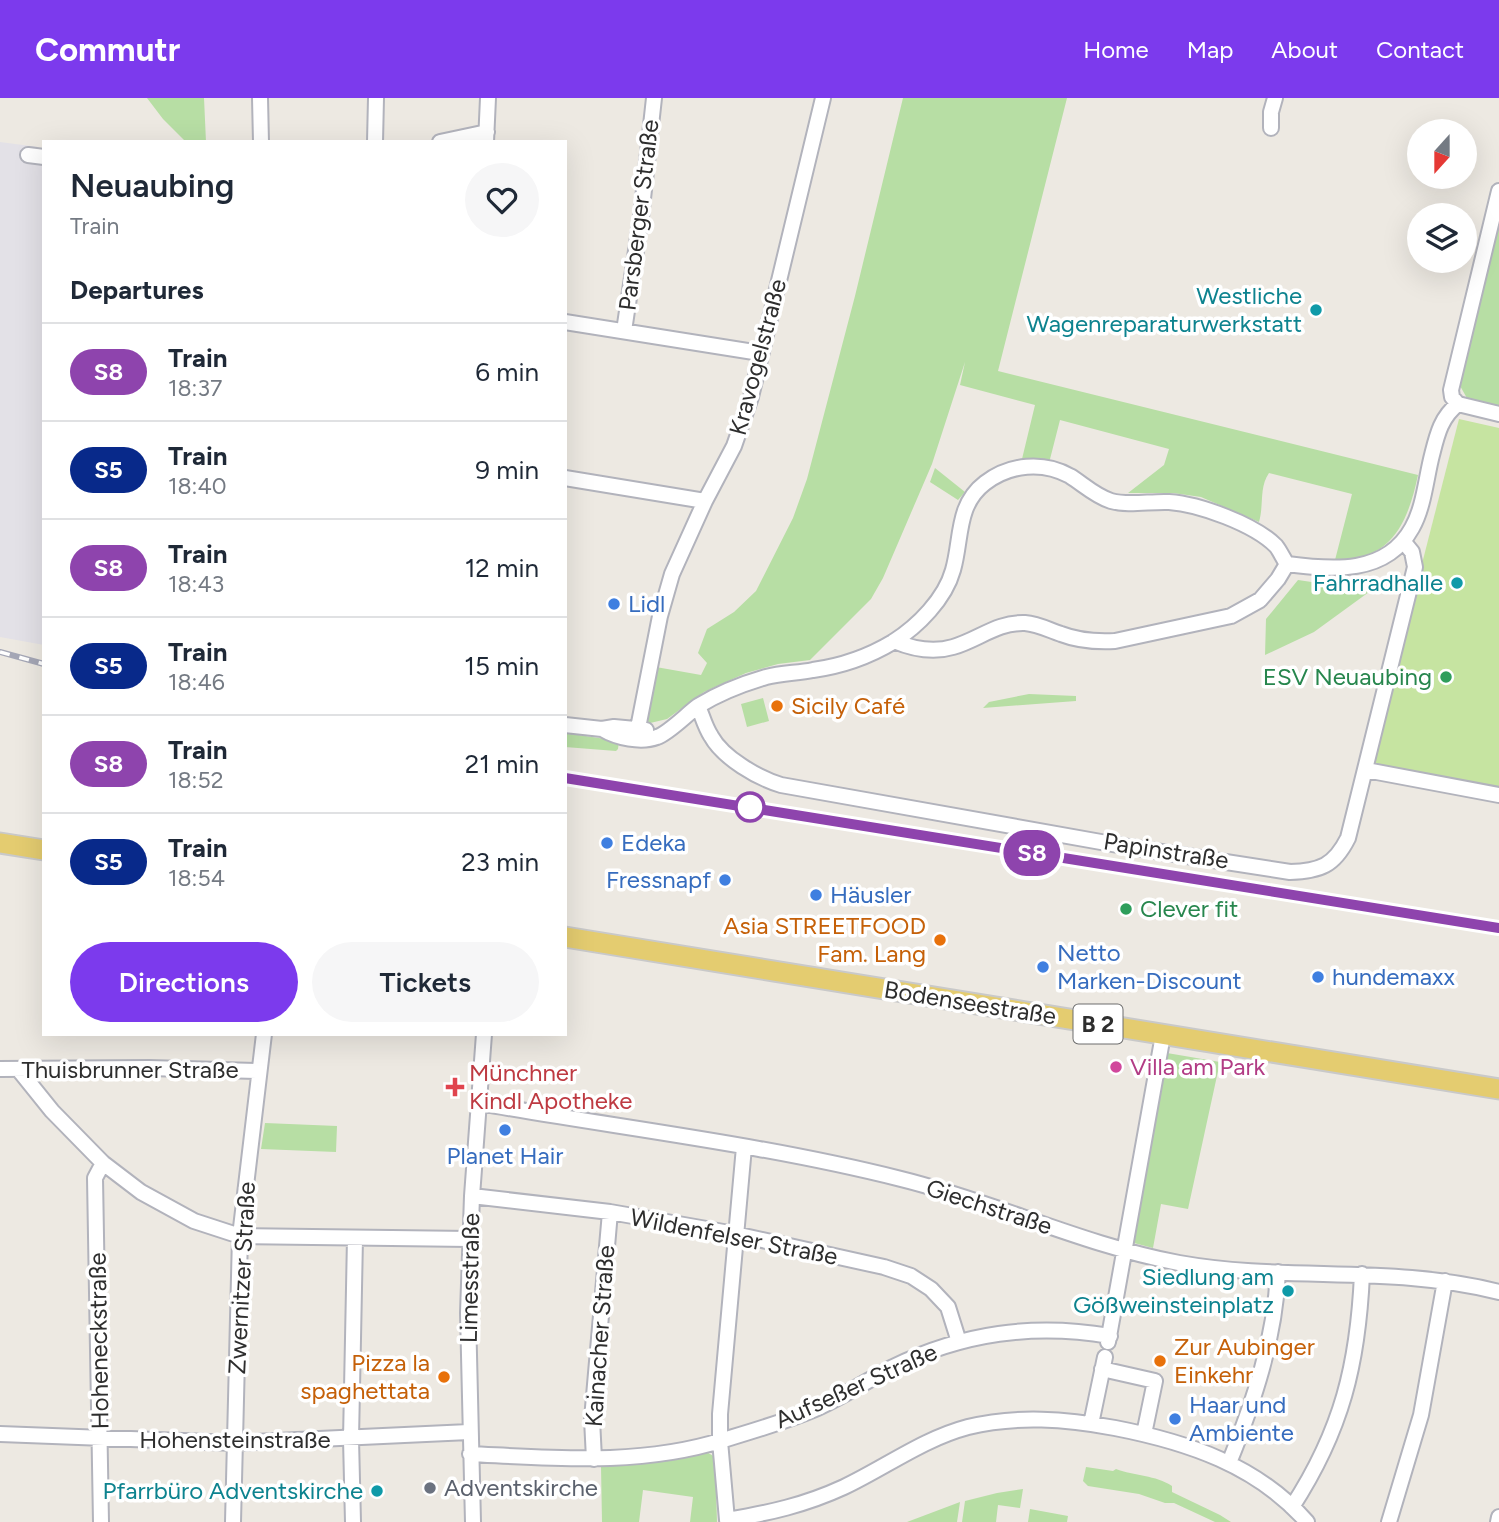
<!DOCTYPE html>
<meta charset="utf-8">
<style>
body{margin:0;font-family:Figtree,sans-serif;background:#f6f6f7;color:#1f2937;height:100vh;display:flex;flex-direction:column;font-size:26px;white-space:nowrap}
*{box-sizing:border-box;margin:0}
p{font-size:23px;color:#747a83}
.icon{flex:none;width:38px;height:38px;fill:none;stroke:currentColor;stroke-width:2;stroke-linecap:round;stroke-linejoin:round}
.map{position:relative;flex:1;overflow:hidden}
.sheet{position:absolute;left:42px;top:42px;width:525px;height:896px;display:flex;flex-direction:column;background:#fff;border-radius:0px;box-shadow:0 7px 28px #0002}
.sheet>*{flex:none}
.badge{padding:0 14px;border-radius:23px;font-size:24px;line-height:46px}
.needle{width:46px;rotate:201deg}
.tools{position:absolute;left:1407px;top:21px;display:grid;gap:14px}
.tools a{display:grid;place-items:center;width:70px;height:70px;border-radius:50%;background:#fff;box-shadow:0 7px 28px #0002;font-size:35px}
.map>.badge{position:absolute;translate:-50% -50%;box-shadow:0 0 0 4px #fff}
h2{padding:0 28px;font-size:26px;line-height:63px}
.round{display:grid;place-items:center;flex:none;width:74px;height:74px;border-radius:37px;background:#f6f6f7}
.summary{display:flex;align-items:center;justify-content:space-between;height:119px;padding:0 28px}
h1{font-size:33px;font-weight:600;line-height:52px}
.button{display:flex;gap:14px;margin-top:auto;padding:14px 28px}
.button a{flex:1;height:80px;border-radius:42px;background:#7c3aed;color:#fff;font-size:28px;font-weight:600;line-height:80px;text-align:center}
.button a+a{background:#f6f6f7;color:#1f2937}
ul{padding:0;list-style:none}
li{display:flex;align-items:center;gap:21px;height:98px;padding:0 28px;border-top:2px solid #e0e1e3}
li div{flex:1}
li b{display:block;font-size:26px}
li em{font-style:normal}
li .badge{min-width:77px;font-weight:700;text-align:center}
header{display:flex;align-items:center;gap:42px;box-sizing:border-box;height:98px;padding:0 35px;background:#7c3aed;color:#fff}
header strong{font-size:33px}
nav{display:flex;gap:38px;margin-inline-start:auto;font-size:24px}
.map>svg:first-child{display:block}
.industrial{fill:#e3e1e7}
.green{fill:#b7dea4}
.pitch{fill:#c6e4a1}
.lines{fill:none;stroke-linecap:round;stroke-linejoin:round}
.minor-casing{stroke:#b2b3bc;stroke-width:18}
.major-casing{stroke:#c9c9c9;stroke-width:23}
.minor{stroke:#fff;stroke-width:14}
.major{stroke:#e4cc70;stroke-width:19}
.rail-casing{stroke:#a5a7b6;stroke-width:6}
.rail{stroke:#fff;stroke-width:3.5;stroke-dasharray:10;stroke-linecap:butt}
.line-casing{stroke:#fff;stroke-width:16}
.line{stroke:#8e44ad;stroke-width:10}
.culture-dot{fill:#0f9aa8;stroke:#fff;stroke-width:2.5}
.shop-dot{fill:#3f7fe0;stroke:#fff;stroke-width:2.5}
.leisure-dot{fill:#2e9e5b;stroke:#fff;stroke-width:2.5}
.food-dot{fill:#e8710a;stroke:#fff;stroke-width:2.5}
.stop-dot{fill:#fff;stroke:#8e44ad;stroke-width:3.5}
.hotel-dot{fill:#d1479c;stroke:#fff;stroke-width:2.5}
.health-dot{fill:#e0444e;stroke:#fff;stroke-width:2.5}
.worship-dot{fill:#6b7280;stroke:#fff;stroke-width:2.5}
.labels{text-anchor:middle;stroke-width:7;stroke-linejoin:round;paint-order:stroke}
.shield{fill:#fff;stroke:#6d6d6d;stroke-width:2}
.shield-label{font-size:23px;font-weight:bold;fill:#2e2e2e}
.street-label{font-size:24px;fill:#2e2e2e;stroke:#fff}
.culture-label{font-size:24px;fill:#0d838f;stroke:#fff;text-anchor:end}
.shop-label{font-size:24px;fill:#366cbe;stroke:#fff;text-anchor:start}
.leisure-label{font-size:24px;fill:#27864d;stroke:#fff;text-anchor:end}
.food-label{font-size:24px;fill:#c56008;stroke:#fff;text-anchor:start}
.hotel-label{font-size:24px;fill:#b23c85;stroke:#fff;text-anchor:start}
.health-label{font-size:24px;fill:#be3a42;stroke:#fff;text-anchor:start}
.worship-label{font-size:24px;fill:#5b616d;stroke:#fff;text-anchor:start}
</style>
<header>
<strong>Commutr</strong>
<nav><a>Home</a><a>Map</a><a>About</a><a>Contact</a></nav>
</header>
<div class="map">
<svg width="1499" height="1424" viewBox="0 0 1499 1424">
<rect width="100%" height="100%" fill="#ede9e2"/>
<path class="industrial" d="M 0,44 L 38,49 L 36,66 L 44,67 L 44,547 L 0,539 Z"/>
<path class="green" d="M 147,0 L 204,0 L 206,44 L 186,44 L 163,21 Z
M 903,0 L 1067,0 L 998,273 L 1418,377 C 1408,424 1392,463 1335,462 L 1352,396 L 1269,375 C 1259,389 1264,407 1259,424 L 1201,399 L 1173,395 L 1128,395 L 1164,367 L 1169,351 L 1060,322 L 1049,365 L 1022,361 L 1035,307 L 960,287 L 965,264 L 932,366 L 883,480 L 871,501 L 810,562 L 778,566 L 746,575 L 704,594 L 667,621 L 646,626 L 656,569 L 701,577 L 707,565 L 698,555 L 707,531 L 734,514 L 756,493 L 793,420 L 807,381 L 855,198 Z
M 1499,120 L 1499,310 L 1468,302 L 1459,286 Z
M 935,370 L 965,394 L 958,402 L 930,384 Z
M 1298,482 L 1332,487 L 1365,485 L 1369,494 L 1314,534 L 1265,557 L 1266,521 Z
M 1029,596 L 1076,598 L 1076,603 L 983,610 L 989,604 Z
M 763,600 L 769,623 L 747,629 L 741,606 Z
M 565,635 L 619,643 L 618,651 L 616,653 L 565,649 Z
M 1167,955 L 1220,964 L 1188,1111 L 1161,1106 L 1153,1150 L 1134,1145 Z
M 265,1025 L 337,1028 L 336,1054 L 261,1051 Z
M 705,1353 L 715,1359 L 717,1424 L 690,1424 L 693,1399 L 643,1392 L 639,1424 L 602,1424 L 601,1368 L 663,1362 Z
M 1086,1369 L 1113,1373 L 1116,1371 C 1134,1378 1156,1377 1172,1388 L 1172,1394 L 1220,1417 L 1231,1424 L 1215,1424 L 1174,1405 L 1165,1405 L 1139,1396 L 1088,1388 L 1083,1383 Z
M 1023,1391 L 1020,1410 L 998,1407 L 996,1424 L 962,1424 L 965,1403 L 997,1395 Z
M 960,1404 L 957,1424 L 907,1424 Z
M 1030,1411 L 1068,1418 L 1067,1424 L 1028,1424 Z"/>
<path class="pitch" d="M 1459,321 L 1499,330 L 1499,698 L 1368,677 Z"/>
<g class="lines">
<g class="minor-casing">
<path id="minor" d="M 260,0 L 261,44
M 1271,30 L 1271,14 L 1275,0
M 375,44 L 376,0
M 440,44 L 487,34
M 486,44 L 488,0
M 28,57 L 44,59
M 565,224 L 760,255
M 624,233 L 641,119 L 654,0
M 1458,306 L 1452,299 L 1451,292 L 1499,93
M 1458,306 L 1499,316
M 565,380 L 705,403
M 1287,466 C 1332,472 1386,477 1412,430 C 1424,409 1426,380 1432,357 C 1437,337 1441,319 1458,306
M 894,543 C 913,551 933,555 953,549 C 978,542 997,524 1025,525 C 1038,526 1049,532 1061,536 C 1079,543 1096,544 1115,543 L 1231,518 L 1260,502 L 1278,481 L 1287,466
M 698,608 C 719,595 742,586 766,579 C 782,575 798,575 813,572 C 842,568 868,559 893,544 C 918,528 945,501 953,472 C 962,441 956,407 985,385 C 1010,366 1043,363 1070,378 C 1083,386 1095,398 1111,403 C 1128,408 1151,403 1169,404 C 1199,406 1254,426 1276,448 C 1280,453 1283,460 1287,466
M 565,627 L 602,631 L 614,629 L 646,632
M 638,630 L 660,518 L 672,476 L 705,403 L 734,348 L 751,299 L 823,0
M 602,631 C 617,640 641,645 657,639 C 669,635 687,616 698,608 C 702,617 705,629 711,638 C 723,660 758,680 781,687 L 1129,749 L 1290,774 C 1320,773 1334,768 1348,740 L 1415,469 L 1412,454 L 1403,443
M 1366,672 L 1499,697
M 0,971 L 149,970 L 259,973
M 19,972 L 52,1013 L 103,1065 L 141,1094 L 194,1123 L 240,1138 L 470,1141
M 479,1005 C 620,1030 762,1046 901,1081 C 995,1104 1083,1147 1179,1165 C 1285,1184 1394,1167 1499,1194
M 744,1049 L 720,1316 L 720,1343 L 727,1422 C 769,1415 805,1407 844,1389 C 886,1369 923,1341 968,1329 C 1017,1317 1066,1321 1115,1330 C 1187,1344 1257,1367 1307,1424
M 472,1098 L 610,1114 L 735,1136 L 884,1169 L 911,1178 L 931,1191 L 948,1209 L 959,1244
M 1108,1244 L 1163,937
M 1102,1271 L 1155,1283 L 1144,1336
M 1091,1326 L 1105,1259
M 0,1336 L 235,1345 L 469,1334
M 470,1356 C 554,1360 641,1368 723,1342 C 753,1333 784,1324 813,1312 C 841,1300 866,1283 893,1269 C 963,1235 1033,1225 1110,1238
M 594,1361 L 592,1321 L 610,1114
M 1229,1365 C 1254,1303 1275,1241 1278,1174
M 1292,1409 C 1342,1332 1358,1266 1362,1176
M 101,1424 L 95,1080 L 103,1065
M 233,1424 L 240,1138 L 264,936
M 353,1424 L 351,1341 L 355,1140
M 473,1424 L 468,1215 L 472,1098 L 484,936
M 1389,1424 L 1421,1317 L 1445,1183
M 1498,1424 L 1499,1419"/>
</g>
<g class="major-casing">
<path id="major" d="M 0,745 L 44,752
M 565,839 L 1499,991"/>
</g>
<use href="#minor" class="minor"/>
<use href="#major" class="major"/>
<g class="rail-casing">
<path id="rail" d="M 0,554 L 44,566
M 565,680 L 1499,830"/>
</g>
<use href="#rail" class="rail"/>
</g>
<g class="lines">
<g class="line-casing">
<path id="line" d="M 565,680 L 1499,830"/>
</g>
<use href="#line" class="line"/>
</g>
<g class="culture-dot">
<circle cx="1316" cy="212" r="7"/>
<circle cx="1457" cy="485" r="7"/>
<circle cx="1288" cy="1193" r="7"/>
<circle cx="377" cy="1393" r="7"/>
</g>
<g class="shop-dot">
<circle cx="614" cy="506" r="7"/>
<circle cx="607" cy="745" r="7"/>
<circle cx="725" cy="782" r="7"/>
<circle cx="816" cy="797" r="7"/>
<circle cx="1043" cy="869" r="7"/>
<circle cx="1318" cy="879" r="7"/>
<circle cx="505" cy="1032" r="7"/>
<circle cx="1175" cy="1321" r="7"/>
</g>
<g class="leisure-dot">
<circle cx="1446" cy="579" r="7"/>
<circle cx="1126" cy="811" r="7"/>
</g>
<g class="food-dot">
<circle cx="777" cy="608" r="7"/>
<circle cx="940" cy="842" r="7"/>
<circle cx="1160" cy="1263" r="7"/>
<circle cx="444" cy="1279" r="7"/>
</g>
<circle class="stop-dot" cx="750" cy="709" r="14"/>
<circle class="hotel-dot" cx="1116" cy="969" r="7"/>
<path class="health-dot" d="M451.5 978.5h7v7h7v7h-7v7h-7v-7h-7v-7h7z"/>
<circle class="worship-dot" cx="430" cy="1390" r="7"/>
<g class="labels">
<rect class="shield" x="1073.5" y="906.5" width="49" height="39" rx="5"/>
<g class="shield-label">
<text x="1098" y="934">B 2</text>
</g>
<g class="street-label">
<text transform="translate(639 117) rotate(-83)" y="8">Parsberger Straße</text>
<text transform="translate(758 259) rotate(-75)" y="8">Kravogelstraße</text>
<text transform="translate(1166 753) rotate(9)" y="8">Papinstraße</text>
<text transform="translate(970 905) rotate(9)" y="8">Bodenseestraße</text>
<text x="130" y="980">Thuisbrunner Straße</text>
<text transform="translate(989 1109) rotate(18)" y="8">Giechstraße</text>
<text transform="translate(734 1139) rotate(11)" y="8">Wildenfelser Straße</text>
<text transform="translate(242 1180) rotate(-87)" y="8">Zwernitzer Straße</text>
<text transform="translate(470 1180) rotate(-89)" y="8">Limesstraße</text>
<text transform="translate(600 1238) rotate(-86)" y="8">Kainacher Straße</text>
<text transform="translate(99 1243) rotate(-91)" y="8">Hoheneckstraße</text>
<text transform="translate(856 1288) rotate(-24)" y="8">Aufseßer Straße</text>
<text x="235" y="1350">Hohensteinstraße</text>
</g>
<g class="culture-label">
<text x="1302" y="206">Westliche<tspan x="1302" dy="28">Wagenreparaturwerkstatt</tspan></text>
<text x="1443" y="493">Fahrradhalle</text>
<text x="1274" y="1187">Siedlung am<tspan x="1274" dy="28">Gößweinsteinplatz</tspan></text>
<text x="363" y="1401">Pfarrbüro Adventskirche</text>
</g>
<g class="shop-label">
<text x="628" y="514">Lidl</text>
<text x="621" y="753">Edeka</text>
<text x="711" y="790" text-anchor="end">Fressnapf</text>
<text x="830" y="805">Häusler</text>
<text x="1057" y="863">Netto<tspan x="1057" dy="28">Marken-Discount</tspan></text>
<text x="1332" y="887">hundemaxx</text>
<text x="505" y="1066" text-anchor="middle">Planet Hair</text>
<text x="1189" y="1315">Haar und<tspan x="1189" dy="28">Ambiente</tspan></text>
</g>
<g class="leisure-label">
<text x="1432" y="587">ESV Neuaubing</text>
<text x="1140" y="819" text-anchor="start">Clever fit</text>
</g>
<g class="food-label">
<text x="791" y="616">Sicily Café</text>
<text x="926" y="836" text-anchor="end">Asia STREETFOOD<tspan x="926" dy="28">Fam. Lang</tspan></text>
<text x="1174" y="1257">Zur Aubinger<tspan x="1174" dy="28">Einkehr</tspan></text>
<text x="430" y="1273" text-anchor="end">Pizza la<tspan x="430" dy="28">spaghettata</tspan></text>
</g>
<g class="hotel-label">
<text x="1130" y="977">Villa am Park</text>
</g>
<g class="health-label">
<text x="469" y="983">Münchner<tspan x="469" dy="28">Kindl Apotheke</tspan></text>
</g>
<g class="worship-label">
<text x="444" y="1398">Adventskirche</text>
</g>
</g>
</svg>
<div class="tools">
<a><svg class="needle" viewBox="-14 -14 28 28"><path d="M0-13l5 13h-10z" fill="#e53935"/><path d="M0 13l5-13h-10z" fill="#747a83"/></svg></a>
<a><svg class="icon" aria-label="layers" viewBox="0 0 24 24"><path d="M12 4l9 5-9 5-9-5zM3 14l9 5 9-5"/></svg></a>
</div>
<b class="badge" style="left:1032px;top:755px;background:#8e44ad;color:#fff">S8</b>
<section class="sheet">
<div class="summary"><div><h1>Neuaubing</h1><p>Train</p></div><a class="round"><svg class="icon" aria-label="heart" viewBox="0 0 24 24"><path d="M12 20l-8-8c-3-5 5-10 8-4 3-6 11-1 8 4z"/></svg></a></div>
<h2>Departures</h2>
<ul>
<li><span class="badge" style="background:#8e44ad;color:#fff">S8</span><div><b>Train</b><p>18:37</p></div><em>6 min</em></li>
<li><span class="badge" style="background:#08298a;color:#fff">S5</span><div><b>Train</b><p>18:40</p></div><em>9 min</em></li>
<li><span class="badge" style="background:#8e44ad;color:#fff">S8</span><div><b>Train</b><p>18:43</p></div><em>12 min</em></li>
<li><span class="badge" style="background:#08298a;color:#fff">S5</span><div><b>Train</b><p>18:46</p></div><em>15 min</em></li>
<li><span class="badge" style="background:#8e44ad;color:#fff">S8</span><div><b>Train</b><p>18:52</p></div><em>21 min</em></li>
<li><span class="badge" style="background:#08298a;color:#fff">S5</span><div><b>Train</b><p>18:54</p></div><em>23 min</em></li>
</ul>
<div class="button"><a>Directions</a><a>Tickets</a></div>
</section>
</div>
